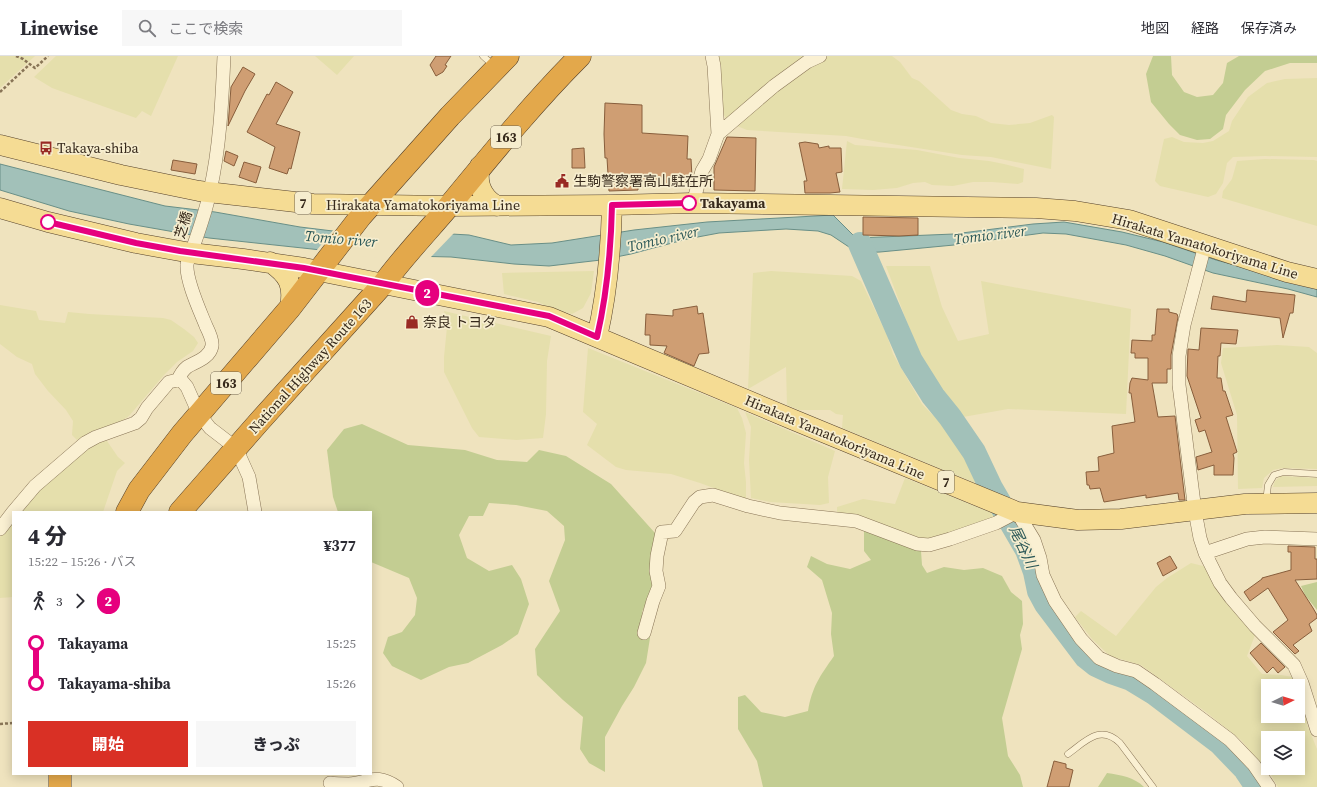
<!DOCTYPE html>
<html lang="ja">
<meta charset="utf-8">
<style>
body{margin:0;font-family:"Source Serif 4","Noto Sans JP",serif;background:#f7f7f7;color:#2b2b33;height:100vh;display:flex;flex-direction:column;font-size:15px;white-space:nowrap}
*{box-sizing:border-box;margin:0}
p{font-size:13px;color:#7c7c81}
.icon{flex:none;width:22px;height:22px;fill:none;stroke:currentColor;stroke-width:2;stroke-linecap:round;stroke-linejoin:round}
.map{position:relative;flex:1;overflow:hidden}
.panel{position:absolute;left:12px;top:455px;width:360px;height:264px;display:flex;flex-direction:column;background:#fff;border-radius:0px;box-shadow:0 2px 10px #0003}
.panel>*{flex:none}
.badge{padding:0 8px;border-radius:13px;font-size:14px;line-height:26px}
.needle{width:26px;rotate:85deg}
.tools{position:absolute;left:1261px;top:623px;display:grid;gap:8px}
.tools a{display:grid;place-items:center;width:44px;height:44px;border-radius:0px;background:#fff;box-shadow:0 2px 10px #0003;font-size:20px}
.map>.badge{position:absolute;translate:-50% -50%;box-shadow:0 0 0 2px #fff}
.legs{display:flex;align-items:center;gap:6px;height:44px;padding:0 16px;font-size:13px}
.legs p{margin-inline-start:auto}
.head{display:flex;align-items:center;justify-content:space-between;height:68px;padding:0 16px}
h1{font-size:22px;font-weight:800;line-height:30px}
.cta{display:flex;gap:8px;margin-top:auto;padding:8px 16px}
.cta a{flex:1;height:46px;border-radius:0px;background:#d93025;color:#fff;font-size:16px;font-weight:800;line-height:46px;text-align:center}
.cta a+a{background:#f7f7f7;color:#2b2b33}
ul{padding:0 16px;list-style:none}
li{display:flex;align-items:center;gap:14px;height:40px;font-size:15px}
li i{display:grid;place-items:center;width:6px;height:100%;margin:0 5px;background:currentColor}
li i::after{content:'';width:10px;height:10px;margin:-5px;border:3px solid;border-radius:50%;background:#fff}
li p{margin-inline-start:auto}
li:first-child i{background:linear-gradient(#0000 50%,currentColor 0)}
li:last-child i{background:linear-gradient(currentColor 50%,#0000 0)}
header{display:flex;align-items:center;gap:24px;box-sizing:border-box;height:56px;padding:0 20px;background:#fff;border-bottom:1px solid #e1e1e2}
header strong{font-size:19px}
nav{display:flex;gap:22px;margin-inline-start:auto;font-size:14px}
.search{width:280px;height:36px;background:#f7f7f7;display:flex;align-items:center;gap:10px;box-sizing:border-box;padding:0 14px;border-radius:0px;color:#7c7c81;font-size:15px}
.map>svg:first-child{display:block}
.farmland{fill:#e5dfac;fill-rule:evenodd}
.green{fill:#c3cd92}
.water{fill:#a2c1b9;stroke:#698f87}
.pier{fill:#efe3be}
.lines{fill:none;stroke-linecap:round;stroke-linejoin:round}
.river{stroke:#a2c1b9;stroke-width:24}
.building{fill:#cf9e73;stroke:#885e3c}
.lane-casing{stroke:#887456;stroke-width:7}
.street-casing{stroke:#887456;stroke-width:14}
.primary-casing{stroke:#55412b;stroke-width:21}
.highway-casing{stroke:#55412b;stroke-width:23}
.path{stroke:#887456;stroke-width:2.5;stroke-dasharray:3 2;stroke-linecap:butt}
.lane{stroke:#faf0d2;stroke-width:6}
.street{stroke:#faf0d2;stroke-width:13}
.primary{stroke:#f5dc94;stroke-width:20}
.highway{stroke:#e3a84b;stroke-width:22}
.line-1-casing{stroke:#fff;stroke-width:9}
.line-1{stroke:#e6007e;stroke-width:6}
.stop-1-dot{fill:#fff;stroke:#e6007e;stroke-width:2}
.labels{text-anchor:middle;stroke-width:3.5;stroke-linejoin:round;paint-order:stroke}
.shield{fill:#f6edce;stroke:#706451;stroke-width:1}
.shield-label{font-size:13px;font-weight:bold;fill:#372a1c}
.poi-label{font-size:14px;fill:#372a1c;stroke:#f6edce;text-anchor:start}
.stop-label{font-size:14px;font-weight:bold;fill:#372a1c;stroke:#f6edce;text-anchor:start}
.street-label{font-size:14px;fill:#372a1c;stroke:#f6edce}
.water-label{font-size:15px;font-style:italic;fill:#2a5757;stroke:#f6edce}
</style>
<header>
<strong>Linewise</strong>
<div class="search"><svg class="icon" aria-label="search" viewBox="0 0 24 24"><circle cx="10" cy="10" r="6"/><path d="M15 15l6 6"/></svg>ここで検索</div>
<nav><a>地図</a><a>経路</a><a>保存済み</a></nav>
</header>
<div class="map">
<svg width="1317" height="731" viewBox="0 0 1317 731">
<rect width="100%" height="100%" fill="#efe3be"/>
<path class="farmland" d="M 0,0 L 35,0 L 0,32 Z
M 56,0 L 178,0 L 151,60 L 142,55 L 136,62 L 52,32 L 34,21 Z
M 315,0 L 354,0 L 337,19 Z
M 719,0 L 811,0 L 728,66 L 724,59 Z
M 825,0 L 892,0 L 900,6 L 912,22 L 919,25 L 951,54 L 962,58 L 976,60 L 991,67 L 1009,69 L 1030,67 L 1052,59 L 1054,61 L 1051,113 L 991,101 L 962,99 L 879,86 L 846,80 L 747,74 L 737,70 L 758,50 Z
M 1317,22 L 1317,101 L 1265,100 L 1233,101 L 1227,107 L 1223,127 L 1216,138 L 1208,141 L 1160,130 L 1155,125 L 1164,83 L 1172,81 L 1184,86 L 1203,87 L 1213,85 L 1229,75 L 1232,65 L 1248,41 L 1267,27 L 1285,23 Z
M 847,85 L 855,89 L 917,94 L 959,102 L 989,105 L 1004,108 L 1024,113 L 1023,126 L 1018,128 L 992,126 L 973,126 L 953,130 L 932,129 L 925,126 L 913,127 L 897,132 L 873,134 L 842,133 Z
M 1265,103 L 1314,104 L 1317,105 L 1317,170 L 1222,142 L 1223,135 L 1232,123 L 1237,105 Z
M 886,210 L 930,210 L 942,251 L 958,285 L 989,278 L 981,225 L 1131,253 L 1126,358 L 1008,353 L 963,361 L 944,338 L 933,321 L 917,291 L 905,261 Z
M 594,215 L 591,237 L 583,252 L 572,258 L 552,253 L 538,246 L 504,238 L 502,217 Z
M 771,215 L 852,220 L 861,225 L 887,279 L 893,298 L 922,348 L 952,379 L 976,424 L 975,427 L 842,372 L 843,359 L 836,358 L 830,354 L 799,354 L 787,349 L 786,311 L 748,333 L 753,217 Z
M 0,249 L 36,255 L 39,264 L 65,267 L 68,256 L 89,258 L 163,262 L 171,264 L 184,273 L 194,281 L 198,287 L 193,295 L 177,306 L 164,319 L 129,360 L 120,366 L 90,376 L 77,384 L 72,379 L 73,365 L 66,354 L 48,335 L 35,318 L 32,308 L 17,301 L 0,288 Z
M 444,255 L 551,280 L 547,305 L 546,358 L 543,382 L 516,384 L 479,381 L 472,372 L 444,316 L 444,301 L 447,271 Z
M 1277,289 L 1309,291 L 1317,297 L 1317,413 L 1283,412 L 1273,414 L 1264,422 L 1262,432 L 1238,433 L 1237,359 L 1221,307 L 1223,292 Z
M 588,292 L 737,352 L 742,362 L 746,377 L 744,407 L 746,426 L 746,444 L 700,427 L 671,418 L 626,414 L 616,411 L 587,389 L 597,368 L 583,356 Z
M 745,356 L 835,395 L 828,421 L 829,447 L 820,449 L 770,446 L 751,442 L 749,404 L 751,371 Z
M 107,385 L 118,401 L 125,407 L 117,415 L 103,456 L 19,456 L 41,430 L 92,387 Z
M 1281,420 L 1317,422 L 1317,430 L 1273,431 L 1275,425 Z
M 905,422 L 997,459 L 985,466 L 928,483 L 918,482 L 837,458 L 837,451 L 863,443 L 895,448 Z
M 13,464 L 13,541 L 0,542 L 0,481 Z
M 1191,507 L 1207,511 L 1238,558 L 1255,579 L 1247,600 L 1262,618 L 1281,619 L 1293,621 L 1296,630 L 1268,630 L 1268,660 L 1298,660 L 1298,635 L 1308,671 L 1317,693 L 1317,731 L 1278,731 L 1271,719 L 1241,684 L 1206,656 L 1141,609 L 1110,600 L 1092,583 L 1075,561 L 1081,555 L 1116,580 L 1156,531 L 1167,522 ZM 1268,682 L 1298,682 L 1298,712 L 1268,712 Z"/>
<path class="green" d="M 1153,0 L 1171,0 L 1172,19 L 1184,36 L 1197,41 L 1213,39 L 1223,27 L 1227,7 L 1239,0 L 1317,0 L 1317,7 L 1290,7 L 1265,15 L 1245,34 L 1226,59 L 1223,73 L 1210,83 L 1197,84 L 1180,79 L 1169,68 L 1151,46 L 1146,18 Z
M 362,368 L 408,389 L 465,394 L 497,404 L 527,406 L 539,394 L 566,400 L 611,428 L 655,477 L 654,529 L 642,556 L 650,582 L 646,607 L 634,631 L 622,650 L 605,681 L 605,716 L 589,707 L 580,693 L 583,661 L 563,644 L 537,619 L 535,593 L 560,555 L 549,525 L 565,484 L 564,470 L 547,455 L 516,449 L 489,447 L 483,460 L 469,460 L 459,479 L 467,502 L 489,515 L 512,509 L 521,523 L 529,548 L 518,578 L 502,589 L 468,607 L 449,611 L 421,624 L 392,610 L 383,597 L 388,581 L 402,576 L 415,559 L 417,542 L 409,522 L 371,506 L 371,456 L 338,456 L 333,441 L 327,394 L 344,373 Z
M 864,473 L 901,486 L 921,495 L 922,509 L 927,517 L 944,511 L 964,514 L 983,512 L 1002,520 L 1011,536 L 1022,545 L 1023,568 L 1020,579 L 1022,593 L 1002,662 L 1008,700 L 1020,719 L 1023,731 L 763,731 L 757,705 L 738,673 L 738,641 L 745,639 L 761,656 L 785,661 L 808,655 C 812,631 820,620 834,600 L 831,578 L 832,557 L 822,524 L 807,511 L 811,500 L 827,508 L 850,513 L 871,504 L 864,495 Z
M 1317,526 L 1317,554 L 1305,539 L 1301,530 Z
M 1107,717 C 1121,719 1134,721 1144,731 L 1098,731 Z"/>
<path class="water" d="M 0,108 L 165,150 L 215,156 L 300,171 L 341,176 L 399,175 L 469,179 L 511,189 L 552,187 L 634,174 L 707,166 L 833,159 L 856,182 L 954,178 L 1033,168 L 1064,166 L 1122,176 L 1163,186 L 1216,204 L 1317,231 L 1317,241 L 1288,233 L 1213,217 L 1165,200 L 1126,189 L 1066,178 L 1043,177 L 954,189 L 880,196 L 858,197 L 831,179 L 818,175 L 786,173 L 719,177 L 687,183 L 631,198 L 601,204 L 549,210 L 514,208 L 451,201 L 368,199 L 209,182 L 129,168 L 69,155 L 0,134 Z"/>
<path class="pier" d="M 334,173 L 399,173 L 455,176 L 430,202 L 368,201 L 316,195 Z"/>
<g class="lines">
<path class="river" d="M 860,188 L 911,305 L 933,340 L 950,361 L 974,396 L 991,432 L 1027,494 L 1035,516 L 1039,535 L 1046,548 L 1086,601 L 1096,609 L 1111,616 L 1131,623 L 1154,637 L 1220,687 L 1245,713 L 1257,731"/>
</g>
<path class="building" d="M 436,0 L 451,0 L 445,9 L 447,10 L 443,16 L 436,20 L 430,9 Z
M 243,11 L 255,18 L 245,35 L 228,70 L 231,31 Z
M 276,26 L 293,36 L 276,68 L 300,76 L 291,113 L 289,112 L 287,118 L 269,112 L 275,91 L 247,76 L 267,38 L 269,39 Z
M 605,47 L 642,49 L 642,77 L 688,80 L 687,103 L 691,103 L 692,121 L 690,129 L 638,131 L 638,134 L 609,135 L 607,102 L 605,102 L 604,78 Z
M 727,81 L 756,82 L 755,135 L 714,134 L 714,111 Z
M 805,86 L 818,88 L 819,92 L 829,90 L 829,92 L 841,92 L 842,116 L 836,117 L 840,136 L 830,137 L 805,137 L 804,125 L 807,125 L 799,87 Z
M 584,92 L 585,112 L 572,112 L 572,93 Z
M 226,95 L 238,100 L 234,110 L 224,105 Z
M 173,104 L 197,108 L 195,118 L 171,114 Z
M 244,106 L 261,111 L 256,127 L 239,121 Z
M 863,161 L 918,162 L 918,179 L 899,180 L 863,179 Z
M 1247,234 L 1295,239 L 1293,257 L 1290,257 L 1283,282 L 1280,262 L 1211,253 L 1213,240 L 1246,246 Z
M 697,250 L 698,258 L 703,257 L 709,297 L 699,298 L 694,310 L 664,297 L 667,290 L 650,289 L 650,279 L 645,279 L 646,258 L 673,260 L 673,254 Z
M 1157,253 L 1169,253 L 1169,256 L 1177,258 L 1178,261 L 1171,299 L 1171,313 L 1167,313 L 1167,327 L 1152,327 L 1158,361 L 1175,360 L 1185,444 L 1179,444 L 1178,437 L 1146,442 L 1146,439 L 1104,446 L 1100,432 L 1090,433 L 1089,429 L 1087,429 L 1086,416 L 1099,415 L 1098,401 L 1114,397 L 1112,370 L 1135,366 L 1131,337 L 1129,337 L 1130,327 L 1132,322 L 1148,324 L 1148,302 L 1135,302 L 1135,297 L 1131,297 L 1132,284 L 1152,285 L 1152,279 L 1155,279 Z
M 1201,272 L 1238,274 L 1236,288 L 1221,287 L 1220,300 L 1218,300 L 1217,322 L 1221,322 L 1223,335 L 1225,335 L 1233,359 L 1226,361 L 1237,396 L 1233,398 L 1234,402 L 1233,419 L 1214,419 L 1214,409 L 1198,414 L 1196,401 L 1212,396 L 1205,374 L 1199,376 L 1195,364 L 1201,362 L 1187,320 L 1188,293 L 1199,294 Z
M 1288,490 L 1315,491 L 1315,503 L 1317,503 L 1317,523 L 1295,524 L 1313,552 L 1317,559 L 1317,562 L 1309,568 L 1312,575 L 1293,589 L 1299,595 L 1295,598 L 1273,576 L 1288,564 L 1268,532 L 1250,545 L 1244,536 L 1262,523 L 1262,522 L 1291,514 L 1291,496 L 1288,496 Z
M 1170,500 L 1177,512 L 1163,520 L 1157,507 Z
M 1261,587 L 1285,611 L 1278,617 L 1273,611 L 1267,617 L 1250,597 Z
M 1054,705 L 1066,708 L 1066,712 L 1073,714 L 1069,731 L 1047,731 Z"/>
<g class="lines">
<g class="lane-casing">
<path id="lane" d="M 483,0 L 494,10
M 1266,446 L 1268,429 L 1274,419 L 1284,416 L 1317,418
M 1068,698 C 1086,685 1100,668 1120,687 L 1153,731"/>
</g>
<g class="street-casing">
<path id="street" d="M 224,0 C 222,45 220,91 210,135 C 206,156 198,177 191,197 C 190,201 187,205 187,209 C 186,225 200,255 206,270 C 209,276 213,284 212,290 C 210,302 195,306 187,311 C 182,315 180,319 178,324 L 182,325 L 187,331 L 199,358 L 210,372 L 236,392 L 249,421 L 255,456
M 712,0 L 714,10 L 718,78
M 693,147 L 702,115 L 709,103 L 718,78 L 774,30 L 807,6 L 820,0
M 1205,189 L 1184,269 L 1179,300 L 1179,329 L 1195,455 L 1200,482 L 1205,497 L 1220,527 L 1231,542 L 1255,570 L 1294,609 L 1302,627 L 1317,674
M 13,456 L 35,430 L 85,387 L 96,381 L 135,367 L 141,362 L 147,352 L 169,326 L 178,324
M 0,473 L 13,456
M 1205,497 L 1247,483 L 1265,481 L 1317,483
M 644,577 L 653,545 L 659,530 L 656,515 L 657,500 L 662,476 L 675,475 L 694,446 L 700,441 L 713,439 L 748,450 L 780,457 L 856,465 L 917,488 L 929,489 L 950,483 L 996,467 L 1017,456 L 1034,484 L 1040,502 L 1043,519 L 1055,545 L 1081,583 L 1099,602 L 1117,610 L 1136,615 L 1155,628 L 1230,684 L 1254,709 L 1269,731
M 330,727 C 336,728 343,728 349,728 C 370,726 377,717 397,731"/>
</g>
<g class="primary-casing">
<path id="primary" d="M 0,89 L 121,119 L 199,135 L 313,148 L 449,150 L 612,149 L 693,147 L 1036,152 L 1075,155 L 1129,164 L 1287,216 L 1317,223
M 480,110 C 476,127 481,141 497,150
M 0,152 L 48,166 L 136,187 L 191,197 L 243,203 L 304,212 L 549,261 L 794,364 L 1017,456 L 1078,464 L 1121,463 L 1245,448 L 1317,447
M 270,206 C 289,219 294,229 290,252
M 597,281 C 607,238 611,193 612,149"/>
</g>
<g class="highway-casing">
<path id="highway" d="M 127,456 L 139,434 L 182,378 L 290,252 L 361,160 L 450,60 L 508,0
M 180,456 L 258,367 L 384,227 C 404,200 427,176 449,150 C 491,99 533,47 580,0
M 60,718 L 60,731"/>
</g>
<path class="path" d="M 16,0 L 23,3 L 35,12 L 48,0
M 0,36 L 30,8
M 0,668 L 13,667"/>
<use href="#lane" class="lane"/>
<use href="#street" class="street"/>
<use href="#primary" class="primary"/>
<use href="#highway" class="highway"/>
</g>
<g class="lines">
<g class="line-1-casing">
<path id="line-1" d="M 48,166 L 136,187 L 180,195 L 304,212 L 549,260 L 597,281 C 607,238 611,193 612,149 L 689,147"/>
</g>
<use href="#line-1" class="line-1"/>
</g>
<defs>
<g id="bus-bare" transform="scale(1.08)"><path d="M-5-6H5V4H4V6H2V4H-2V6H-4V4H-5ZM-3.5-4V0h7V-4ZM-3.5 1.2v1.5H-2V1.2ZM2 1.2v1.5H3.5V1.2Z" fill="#992a24" stroke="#f6edce" stroke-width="2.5" paint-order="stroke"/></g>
<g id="civic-bare" transform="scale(1.08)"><path d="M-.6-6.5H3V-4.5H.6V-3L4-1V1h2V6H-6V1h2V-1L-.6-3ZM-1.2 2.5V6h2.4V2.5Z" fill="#992a24" stroke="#f6edce" stroke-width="2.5" paint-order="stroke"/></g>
<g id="shop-bare" transform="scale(1.08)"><path d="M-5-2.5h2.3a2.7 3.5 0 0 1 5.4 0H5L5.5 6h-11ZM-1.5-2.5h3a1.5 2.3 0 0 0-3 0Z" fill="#992a24" stroke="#f6edce" stroke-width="2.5" paint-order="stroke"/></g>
</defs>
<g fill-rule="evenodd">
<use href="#bus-bare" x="46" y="92"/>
<use href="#civic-bare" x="562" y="125"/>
<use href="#shop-bare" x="412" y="266"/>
</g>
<g class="stop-1-dot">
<circle cx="689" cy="147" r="7"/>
<circle cx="48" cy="166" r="7"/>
</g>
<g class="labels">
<g class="shield">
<rect x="491" y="70" width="30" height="22" rx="3"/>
<rect x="295" y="136" width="16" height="22" rx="3"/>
<rect x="211" y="316" width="30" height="22" rx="3"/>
<rect x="938" y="415" width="16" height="22" rx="3"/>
</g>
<g class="shield-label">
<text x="506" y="86">163</text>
<text x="303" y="152">7</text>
<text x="226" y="332">163</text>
<text x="946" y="431">7</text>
</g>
<g class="poi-label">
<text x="57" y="97">Takaya-shiba</text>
<text x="573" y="130">生駒警察署高山駐在所</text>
<text x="423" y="271">奈良 トヨタ</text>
</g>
<g class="stop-label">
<text x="700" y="152">Takayama</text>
</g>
<g class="street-label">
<text x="423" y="154">Hirakata Yamatokoriyama Line</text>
<text transform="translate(183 169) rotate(-73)" y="5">芝橋</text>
<text transform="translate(1205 190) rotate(17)" y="5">Hirakata Yamatokoriyama Line</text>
<text transform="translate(310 310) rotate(-48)" y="5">National Highway Route 163</text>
<text transform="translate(835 381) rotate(23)" y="5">Hirakata Yamatokoriyama Line</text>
</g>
<g class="water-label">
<text transform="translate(990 179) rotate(-7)" y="5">Tomio river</text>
<text transform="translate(341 183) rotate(5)" y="5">Tomio river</text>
<text transform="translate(663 183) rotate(-13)" y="5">Tomio river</text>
<text transform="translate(1023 491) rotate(65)" y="5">尾谷川</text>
</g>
</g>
</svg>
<div class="tools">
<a><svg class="needle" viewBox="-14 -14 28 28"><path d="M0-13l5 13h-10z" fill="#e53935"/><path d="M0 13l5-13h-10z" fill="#7c7c81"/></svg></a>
<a><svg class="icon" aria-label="layers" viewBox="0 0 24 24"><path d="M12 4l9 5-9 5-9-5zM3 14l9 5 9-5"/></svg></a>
</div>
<b class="badge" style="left:427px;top:237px;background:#e6007e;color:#fff">2</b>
<section class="panel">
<div class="head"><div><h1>4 分</h1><p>15:22 – 15:26 · バス</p></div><b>¥377</b></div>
<div class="legs"><svg class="icon" aria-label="walk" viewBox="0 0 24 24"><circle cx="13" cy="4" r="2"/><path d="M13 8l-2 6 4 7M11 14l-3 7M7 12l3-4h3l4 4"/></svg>3<svg class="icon" aria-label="forward" viewBox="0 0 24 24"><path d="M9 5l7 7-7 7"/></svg><b class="badge" style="background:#e6007e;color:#fff">2</b></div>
<ul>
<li><i style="color:#e6007e"></i><b>Takayama</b><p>15:25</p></li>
<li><i style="color:#e6007e"></i><b>Takayama-shiba</b><p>15:26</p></li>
</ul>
<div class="cta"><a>開始</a><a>きっぷ</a></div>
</section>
</div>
